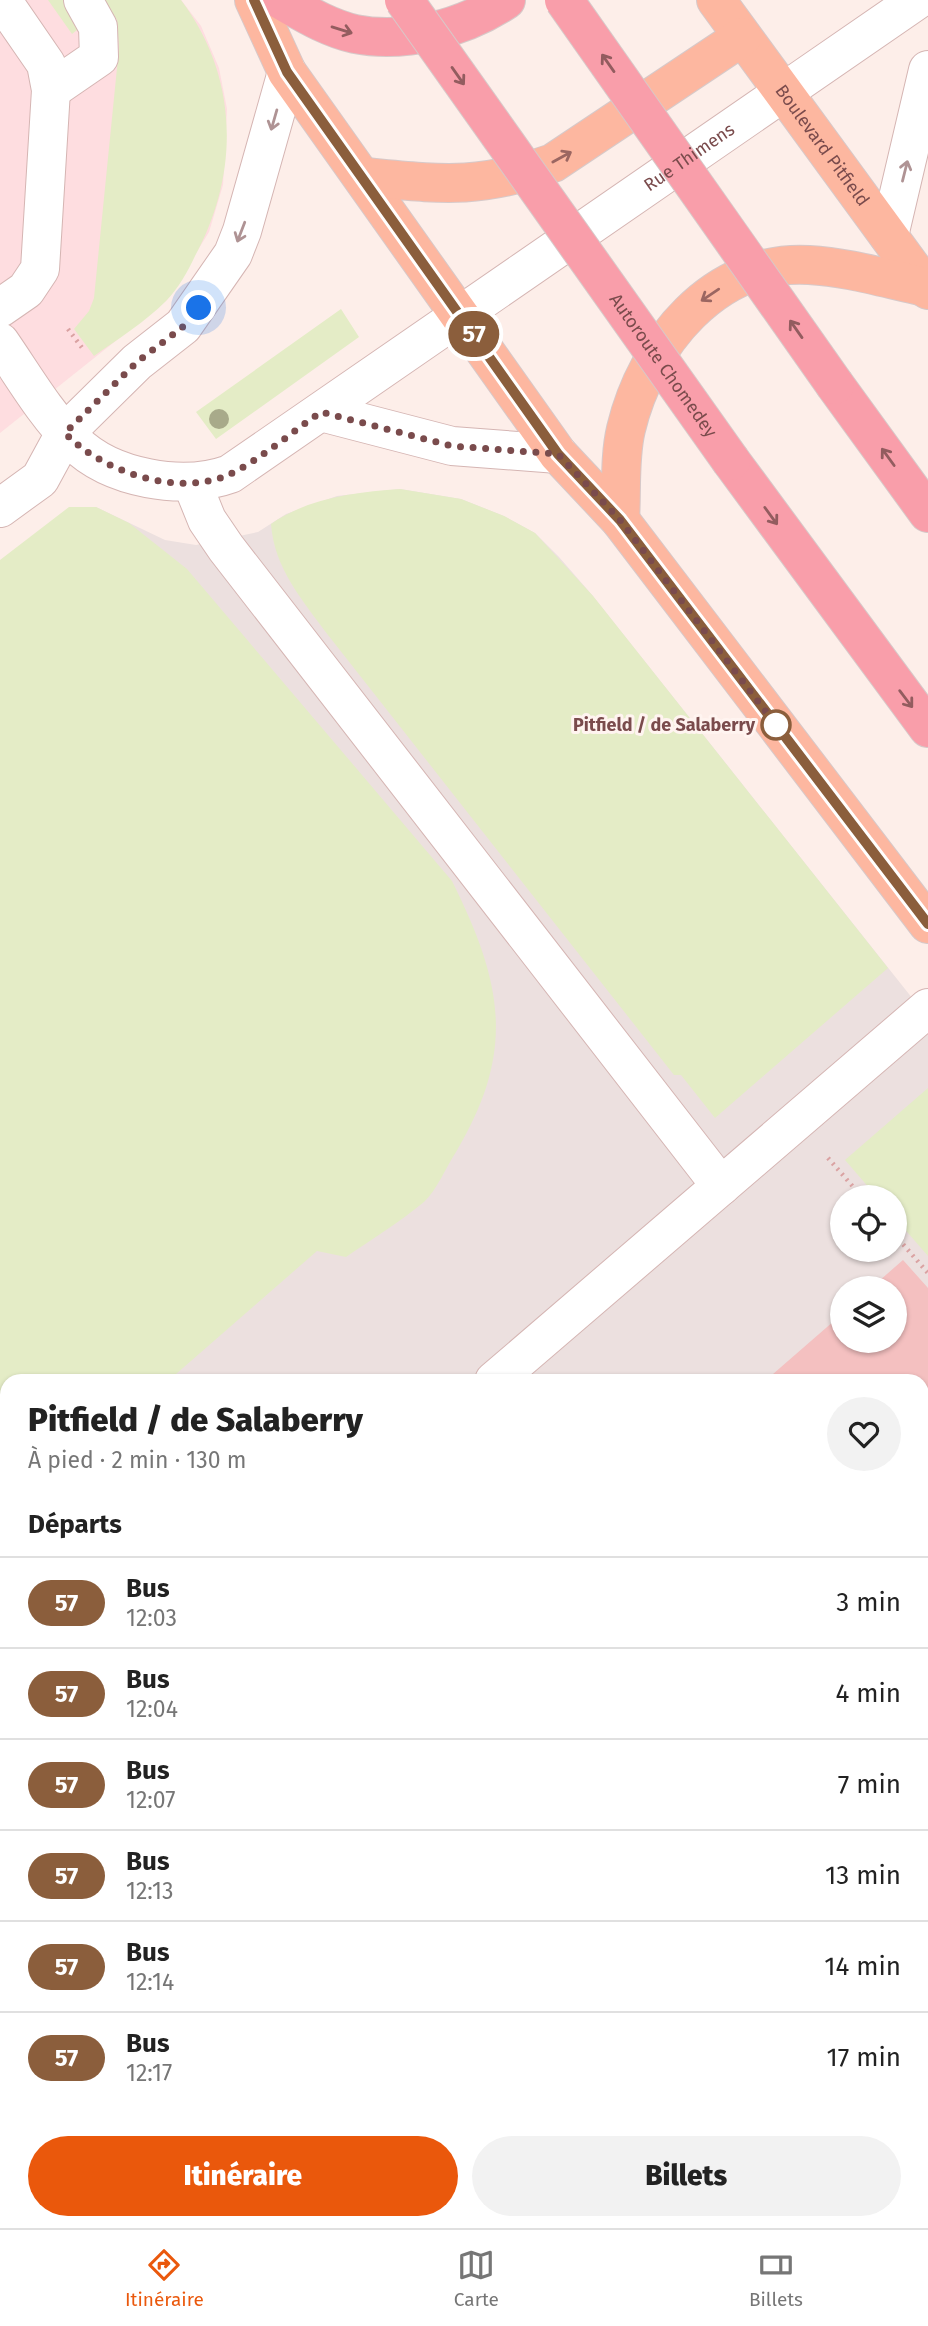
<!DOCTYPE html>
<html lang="fr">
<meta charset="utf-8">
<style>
body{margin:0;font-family:"Fira Sans",sans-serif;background:#f2f2f2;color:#222;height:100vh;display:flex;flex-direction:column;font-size:26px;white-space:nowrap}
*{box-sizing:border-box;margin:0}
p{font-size:23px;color:#767676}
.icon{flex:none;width:38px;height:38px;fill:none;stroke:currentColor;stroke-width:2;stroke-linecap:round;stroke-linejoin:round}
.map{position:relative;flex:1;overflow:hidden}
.sheet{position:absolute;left:0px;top:1374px;width:929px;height:856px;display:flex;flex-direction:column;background:#fff;border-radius:21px 21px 0 0;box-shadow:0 2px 5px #0004}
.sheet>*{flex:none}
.badge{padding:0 14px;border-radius:23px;font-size:24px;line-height:46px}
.tools{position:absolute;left:830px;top:1185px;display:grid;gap:14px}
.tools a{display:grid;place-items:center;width:77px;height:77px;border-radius:50%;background:#fff;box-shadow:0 2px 5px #0004;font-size:35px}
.you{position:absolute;width:35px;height:35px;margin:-18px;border:5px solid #fff;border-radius:50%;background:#1a73e8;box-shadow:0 0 0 10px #1a73e833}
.map>.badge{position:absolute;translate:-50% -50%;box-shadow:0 0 0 4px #fff}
h2{padding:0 28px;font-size:26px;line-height:63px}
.round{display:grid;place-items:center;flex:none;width:74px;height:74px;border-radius:37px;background:#f2f2f2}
.overview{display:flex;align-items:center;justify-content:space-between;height:119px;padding:0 28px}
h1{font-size:33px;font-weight:800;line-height:52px}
.button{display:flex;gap:14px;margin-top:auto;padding:14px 28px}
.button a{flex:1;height:80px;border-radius:42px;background:#ea580c;color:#fff;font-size:28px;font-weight:800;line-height:80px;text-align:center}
.button a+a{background:#f2f2f2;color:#222}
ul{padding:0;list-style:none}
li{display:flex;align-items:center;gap:21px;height:91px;padding:0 28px;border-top:2px solid #e0e0e0}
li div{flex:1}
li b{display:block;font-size:26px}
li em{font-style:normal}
li .badge{min-width:77px;font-weight:700;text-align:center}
.dock{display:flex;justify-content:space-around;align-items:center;height:98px;border-top:2px solid #e0e0e0;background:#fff;font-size:19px;color:#767676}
.dock a{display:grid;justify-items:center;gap:4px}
.dock .current{color:#ea580c}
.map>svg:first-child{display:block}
.commercial{fill:#fedde0}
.industrial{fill:#ece0df;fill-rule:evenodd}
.green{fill:#e4ecc6}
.building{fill:#f4c0c0}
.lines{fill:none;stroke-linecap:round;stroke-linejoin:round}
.minor-casing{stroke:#d5b5b3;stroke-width:40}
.major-casing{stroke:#d7c9c9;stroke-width:40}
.highway-casing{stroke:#d7c9c9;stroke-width:40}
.path{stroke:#daa2a2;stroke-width:4.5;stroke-dasharray:2 5;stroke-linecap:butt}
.minor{stroke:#fff;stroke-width:38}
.major{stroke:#fdb7a0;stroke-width:38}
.highway{stroke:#f99eaa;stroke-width:38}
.highway-bridge-casing{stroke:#d7c9c9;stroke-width:40;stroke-linecap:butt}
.highway-bridge{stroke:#f99eaa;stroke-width:38}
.tree{fill:#a8aa8a}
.oneway{stroke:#935c5f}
.oneway2{stroke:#af9394}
.oneway3{stroke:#9b6661}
.line-casing{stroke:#fff;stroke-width:16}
.line{stroke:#8b5e3c;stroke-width:10}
.walk{stroke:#7a4b4c;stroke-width:7;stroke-dasharray:0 12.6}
.stop-dot{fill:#fff;stroke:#8b5e3c;stroke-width:3.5}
.labels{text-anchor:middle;stroke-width:6;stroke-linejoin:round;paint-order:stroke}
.street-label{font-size:18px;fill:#7a4b4c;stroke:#fff4f0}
.stop-label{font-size:18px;font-weight:bold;fill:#7a4b4c;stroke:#fff4f0;text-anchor:end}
</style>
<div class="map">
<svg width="928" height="2228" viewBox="0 0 928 2228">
<rect width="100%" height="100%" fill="#fdeee9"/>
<path class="commercial" d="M 0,0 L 181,0 L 201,26 L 219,68 L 227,109 L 223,185 L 209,232 L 167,300 L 0,433 Z"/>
<path class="industrial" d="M 400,489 L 461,499 L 504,516 L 535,533 L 559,557 L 593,596 L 928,1018 L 928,2103 L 922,2108 L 922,1381 L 7,1381 L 0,1462 L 0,1331 L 96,507 L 165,540 L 196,545 L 258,532 L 286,514 L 337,496 ZM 842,1197 L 894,1197 L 894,1250 L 842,1250 ZM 842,1288 L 894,1288 L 894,1340 L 842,1340 Z"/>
<path class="green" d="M 48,0 L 63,0 L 81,27 L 72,34 Z
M 103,0 L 181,0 C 239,77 240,173 195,256 C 188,271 178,289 166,301 C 145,322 118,339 94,356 L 74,329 L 89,311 L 94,298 L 119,48 L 117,20 Z
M 341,309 L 359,337 L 216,439 L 196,412 Z
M 400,489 L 461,499 L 504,516 L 535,533 L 593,596 L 888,968 L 715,1118 L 681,1075 L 674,1075 L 328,635 C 303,601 274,568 271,524 C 308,498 355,492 400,489 Z
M 69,507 L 96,507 L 129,523 L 187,569 L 452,881 C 502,982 517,1050 456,1152 C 446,1167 437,1190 424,1202 C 400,1222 372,1239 346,1257 L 317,1251 L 168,1381 L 7,1381 L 7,1753 L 0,1753 L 0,560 Z
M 928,1088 L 928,1256 L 894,1217 L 894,1197 L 877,1197 L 845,1160 Z
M 0,1834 L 7,1834 L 7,2222 L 922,2222 L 922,2083 L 928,2078 L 928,2228 L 0,2228 Z"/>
<path class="building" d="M 903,1260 L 928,1288 L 928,2078 L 922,2083 L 922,1381 L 765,1381 L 842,1314 L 842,1340 L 894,1340 L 894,1288 L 871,1288 Z"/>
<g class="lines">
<g class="minor-casing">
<g id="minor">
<path d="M 51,90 L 99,57 L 98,27 L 83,0"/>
<path d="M 889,236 L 928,70"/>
<path d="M 0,308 L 26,290 L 40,269 L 51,90 L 46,64 L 2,0"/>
<path id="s1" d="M 0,342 C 23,375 45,414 74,442 C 111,479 183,491 230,474 L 917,0"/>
<path d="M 321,412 L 452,446 L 558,454"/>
<path d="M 192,483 L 207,520 L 226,548 L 721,1186"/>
<path d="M 0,508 L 40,479 L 65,433 L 137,362 L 183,326 L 233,254 L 242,231 L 287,72"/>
<path d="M 494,1381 L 928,1008"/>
<path d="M 0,1790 L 7,1791"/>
</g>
</g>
<g class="major-casing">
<g id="major">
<path d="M 254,0 L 287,72 L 558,454 L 620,520 L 928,924"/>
<path id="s2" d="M 716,0 L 928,290"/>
<path d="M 364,177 C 441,184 478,190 553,163 L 742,37"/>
<path d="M 620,520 C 622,491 619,458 626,429 C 646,344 715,259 809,265 C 848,267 887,279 925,287"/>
</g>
</g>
<g class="highway-casing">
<path id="highway" d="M 281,0 C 304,13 328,28 355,34 C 405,44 464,28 506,0
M 835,385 L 928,513
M 731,461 L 928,728"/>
</g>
<path class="path" d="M 68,329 L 83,349
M 828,1158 L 862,1197
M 894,1234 L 928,1273"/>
<use href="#minor" class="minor"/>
<use href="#major" class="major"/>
<use href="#highway" class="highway"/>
<g class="highway-bridge-casing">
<g id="highway-bridge">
<path id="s3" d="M 404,0 L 731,461"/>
<path d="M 564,0 L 835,385"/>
</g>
</g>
<use href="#highway-bridge" class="highway-bridge"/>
</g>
<circle class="tree" cx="219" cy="419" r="10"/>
<defs><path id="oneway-shaft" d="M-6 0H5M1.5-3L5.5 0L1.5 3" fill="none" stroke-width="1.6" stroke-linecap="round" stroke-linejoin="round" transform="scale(1.75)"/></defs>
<g class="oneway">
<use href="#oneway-shaft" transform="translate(342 30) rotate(17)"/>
<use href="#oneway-shaft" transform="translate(608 63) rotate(-125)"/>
<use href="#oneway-shaft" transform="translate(458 76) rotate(55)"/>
<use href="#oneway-shaft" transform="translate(796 329) rotate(-125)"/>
<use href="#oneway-shaft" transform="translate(888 457) rotate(-126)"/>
<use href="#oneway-shaft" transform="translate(771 516) rotate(54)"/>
<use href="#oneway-shaft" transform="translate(906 699) rotate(53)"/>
</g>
<g class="oneway2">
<use href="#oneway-shaft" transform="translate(274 120) rotate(106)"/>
<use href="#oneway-shaft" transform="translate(905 171) rotate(-76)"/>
<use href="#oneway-shaft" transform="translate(241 232) rotate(111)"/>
</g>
<g class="oneway3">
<use href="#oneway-shaft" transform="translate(562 157) rotate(-29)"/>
<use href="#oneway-shaft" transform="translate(710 295) rotate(146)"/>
</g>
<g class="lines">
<g class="line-casing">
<path id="line" d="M 254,0 L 287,72 L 558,454 L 620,520 L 928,924"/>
</g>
<use href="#line" class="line"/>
<path class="walk" d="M 199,308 L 184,326 L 137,362 L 65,433 C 102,472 178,497 228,475 C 259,461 293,431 321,412 L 452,446 L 558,454 L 620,520 L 782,733 L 776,725"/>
</g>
<circle class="stop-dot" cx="776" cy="725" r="14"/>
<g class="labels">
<g class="street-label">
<text dy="6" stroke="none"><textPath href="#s2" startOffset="180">Boulevard Pitfield</textPath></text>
<text dy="6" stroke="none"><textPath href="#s1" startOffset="849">Rue Thimens</textPath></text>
<text dy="6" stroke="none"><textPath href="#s3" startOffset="448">Autoroute Chomedey</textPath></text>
</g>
<g class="stop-label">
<text x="755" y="731">Pitfield / de Salaberry</text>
</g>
</g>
</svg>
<div class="tools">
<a><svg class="icon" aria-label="locate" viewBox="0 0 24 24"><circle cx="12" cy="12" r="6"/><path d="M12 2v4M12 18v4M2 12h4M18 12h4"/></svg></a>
<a><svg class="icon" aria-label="layers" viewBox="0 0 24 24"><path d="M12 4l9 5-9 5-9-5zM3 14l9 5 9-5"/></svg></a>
</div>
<div class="you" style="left:199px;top:308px"></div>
<b class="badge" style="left:474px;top:334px;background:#8b5e3c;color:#fff">57</b>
<section class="sheet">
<div class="overview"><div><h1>Pitfield / de Salaberry</h1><p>À pied · 2 min · 130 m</p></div><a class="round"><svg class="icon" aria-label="heart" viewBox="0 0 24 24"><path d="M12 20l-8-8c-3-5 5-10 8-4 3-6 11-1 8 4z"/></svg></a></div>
<h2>Départs</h2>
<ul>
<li><span class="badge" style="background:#8b5e3c;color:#fff">57</span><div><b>Bus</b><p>12:03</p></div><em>3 min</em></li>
<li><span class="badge" style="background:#8b5e3c;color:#fff">57</span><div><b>Bus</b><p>12:04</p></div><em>4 min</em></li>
<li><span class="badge" style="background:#8b5e3c;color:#fff">57</span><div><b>Bus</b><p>12:07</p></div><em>7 min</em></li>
<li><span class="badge" style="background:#8b5e3c;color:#fff">57</span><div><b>Bus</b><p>12:13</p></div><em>13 min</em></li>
<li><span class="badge" style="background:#8b5e3c;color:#fff">57</span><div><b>Bus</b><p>12:14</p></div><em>14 min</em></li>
<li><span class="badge" style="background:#8b5e3c;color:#fff">57</span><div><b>Bus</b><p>12:17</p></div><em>17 min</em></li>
</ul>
<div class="button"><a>Itinéraire</a><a>Billets</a></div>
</section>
</div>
<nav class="dock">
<a class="current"><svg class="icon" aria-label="directions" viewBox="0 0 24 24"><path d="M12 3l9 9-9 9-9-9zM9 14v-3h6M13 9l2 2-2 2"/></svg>Itinéraire</a>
<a><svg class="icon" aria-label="map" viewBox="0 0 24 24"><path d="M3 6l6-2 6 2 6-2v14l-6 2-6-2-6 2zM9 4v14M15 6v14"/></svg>Carte</a>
<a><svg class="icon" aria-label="tickets" viewBox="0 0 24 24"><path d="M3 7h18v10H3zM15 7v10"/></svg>Billets</a>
</nav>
